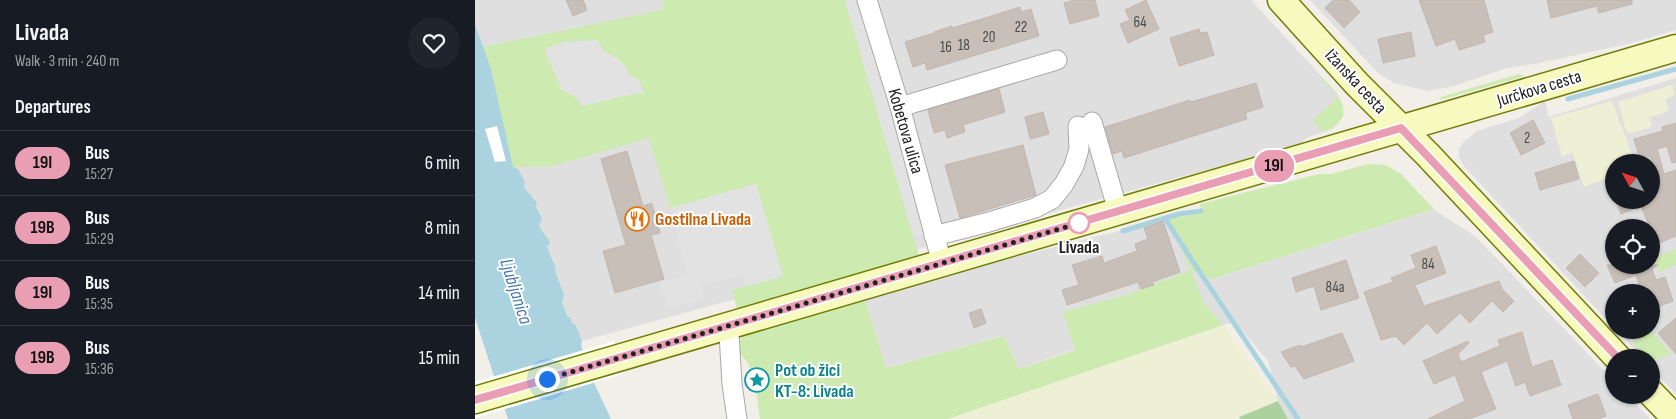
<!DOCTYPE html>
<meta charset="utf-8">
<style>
body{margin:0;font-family:"Sofia Sans Condensed",sans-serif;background:#20242c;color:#f1f3f6;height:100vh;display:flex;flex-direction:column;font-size:19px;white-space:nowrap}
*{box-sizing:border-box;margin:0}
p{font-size:16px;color:#9ea1a6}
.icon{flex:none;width:28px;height:28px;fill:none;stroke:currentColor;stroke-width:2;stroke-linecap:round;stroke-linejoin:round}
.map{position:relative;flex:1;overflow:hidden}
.details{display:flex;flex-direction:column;background:#171b24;width:475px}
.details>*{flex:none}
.badge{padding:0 10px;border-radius:16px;font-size:18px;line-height:32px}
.needle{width:32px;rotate:310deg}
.tools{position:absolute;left:1130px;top:154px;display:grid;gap:10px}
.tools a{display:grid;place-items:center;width:55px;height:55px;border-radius:50%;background:#171b24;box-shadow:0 1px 4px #0004;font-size:25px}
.you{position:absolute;width:25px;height:25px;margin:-12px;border:4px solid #fff;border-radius:50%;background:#1a73e8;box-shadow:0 0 0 8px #1a73e833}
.map>.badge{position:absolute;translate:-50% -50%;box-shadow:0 0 0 2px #fff}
h2{padding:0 15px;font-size:19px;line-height:45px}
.round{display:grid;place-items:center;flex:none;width:52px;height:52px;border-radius:26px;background:#20242c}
.summary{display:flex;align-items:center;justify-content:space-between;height:85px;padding:0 15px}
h1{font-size:24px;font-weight:700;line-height:38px}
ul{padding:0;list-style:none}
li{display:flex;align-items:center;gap:15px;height:65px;padding:0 15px;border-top:1px solid #363941}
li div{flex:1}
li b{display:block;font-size:19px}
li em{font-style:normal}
li .badge{min-width:55px;font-weight:700;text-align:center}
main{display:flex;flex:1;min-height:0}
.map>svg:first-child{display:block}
.residential{fill:#e0dfdf;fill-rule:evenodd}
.farmland{fill:#eef0d5}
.grass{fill:#cdebb0}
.forest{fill:#add19e}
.parking{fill:#e2e2e2}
.water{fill:#aad3df}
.pier{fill:#fff}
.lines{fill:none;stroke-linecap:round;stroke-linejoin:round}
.stream{stroke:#aad3df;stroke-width:5}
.building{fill:#c7bfb8;stroke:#c4b6ab}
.street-casing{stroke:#a9a9a9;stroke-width:21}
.secondary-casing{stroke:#707d05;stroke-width:29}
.street{stroke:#fff;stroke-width:19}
.secondary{stroke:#f7fabf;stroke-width:26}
.line-casing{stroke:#fff;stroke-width:11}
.line{stroke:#ea9eb4;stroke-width:8}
.walk{stroke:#222;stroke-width:5;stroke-dasharray:0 9}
.stop-dot{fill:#fff;stroke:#ea9eb4;stroke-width:2.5}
.labels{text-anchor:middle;stroke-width:4;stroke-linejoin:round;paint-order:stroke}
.number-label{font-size:15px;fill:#4b4948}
.street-label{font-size:18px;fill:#222;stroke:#fff}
.food-label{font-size:18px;font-weight:bold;fill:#c56008;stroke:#fff;text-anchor:start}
.stop-label{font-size:18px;font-weight:bold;fill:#222;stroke:#fff}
.culture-label{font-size:18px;font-weight:bold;fill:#0d838f;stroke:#fff;text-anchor:start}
.water-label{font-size:19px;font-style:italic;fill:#4a7aab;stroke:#fff}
</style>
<main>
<section class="details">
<div class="summary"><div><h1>Livada</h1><p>Walk · 3 min · 240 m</p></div><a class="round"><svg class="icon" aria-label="heart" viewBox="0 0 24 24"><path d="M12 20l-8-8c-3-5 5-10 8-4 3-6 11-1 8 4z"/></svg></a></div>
<h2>Departures</h2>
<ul>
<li><span class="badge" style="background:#ea9eb4;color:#111">19I</span><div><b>Bus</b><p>15:27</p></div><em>6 min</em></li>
<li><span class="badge" style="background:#ea9eb4;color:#111">19B</span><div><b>Bus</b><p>15:29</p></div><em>8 min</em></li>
<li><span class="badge" style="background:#ea9eb4;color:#111">19I</span><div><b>Bus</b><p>15:35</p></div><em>14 min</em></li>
<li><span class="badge" style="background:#ea9eb4;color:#111">19B</span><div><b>Bus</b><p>15:36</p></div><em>15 min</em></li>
</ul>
</section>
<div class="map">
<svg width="1201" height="419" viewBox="0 0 1201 419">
<rect width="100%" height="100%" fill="#f2efe9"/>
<path class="residential" d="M 0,0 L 776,0 L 862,93 L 868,105 L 868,116 L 858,129 L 833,137 L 823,145 L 107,341 L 100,324 L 97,323 L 93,317 L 87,303 L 89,295 L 81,273 L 80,266 L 72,247 L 72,237 L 64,226 L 67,218 L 59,202 L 49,186 L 50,182 L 38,167 L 16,69 L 0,24 Z
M 835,0 L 1201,0 L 1201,30 L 1153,44 L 1059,64 L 1032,68 L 979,86 L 952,91 L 919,83 L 903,73 Z
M 1201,78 L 1201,394 L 1176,368 L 1176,358 L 1167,357 L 1141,330 L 1176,330 L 1176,292 L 1139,292 L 1139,328 L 988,165 L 984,157 L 984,149 L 987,143 L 1002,131 L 1044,118 L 1070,101 L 1074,117 ZM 1139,162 L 1176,162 L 1176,200 L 1139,200 ZM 1139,228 L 1176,228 L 1176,265 L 1139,265 Z
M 959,209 L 970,217 L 997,234 L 1006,242 L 1139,381 L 1139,395 L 1152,395 L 1175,419 L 813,419 L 803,401 L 793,361 L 760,322 L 748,325 L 729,303 L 544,369 L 529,336 L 411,368 L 390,299 L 472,274 L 692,219 L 716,270 L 737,279 Z"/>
<path class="farmland" d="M 1197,85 L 1200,95 L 1190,99 L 1194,111 L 1174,118 L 1177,127 L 1152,134 L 1143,102 Z
M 1137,101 L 1160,162 L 1139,162 L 1139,175 L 1109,187 L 1098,153 L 1087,156 L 1076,118 Z
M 748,325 L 803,401 L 760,419 L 473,419 Z"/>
<path class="grass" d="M 189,0 L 370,0 L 444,256 L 262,309 L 257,290 L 308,276 L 281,184 L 195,208 L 174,138 L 78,166 L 38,167 L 8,47 L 187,10 Z
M 1044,74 L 1050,76 L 965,100 L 966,97 Z
M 847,77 C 865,96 884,118 848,132 L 837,121 L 863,97 L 846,78 Z
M 893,164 L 911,165 L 926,174 L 959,209 L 737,279 L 716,270 L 729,303 L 748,325 L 473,419 L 285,419 L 278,369 L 275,369 L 273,363 L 263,351 L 266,338 L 271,334 L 390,299 L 411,368 L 529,336 L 544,369 L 600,350 L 588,312 L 655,294 L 716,270 L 692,219 L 727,213 L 725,204 L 844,174 L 856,174 Z
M 1201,249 L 1201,265 L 1184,272 L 1180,263 L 1186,255 Z
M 1177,332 L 1196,354 L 1176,361 L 1176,358 L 1171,357 L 1157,342 Z"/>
<path class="forest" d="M 803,401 L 813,419 L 765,419 L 764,417 Z"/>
<path class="parking" d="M 370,0 L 385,0 L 418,108 L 451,233 L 438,236 Z
M 122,40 L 128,50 L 144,60 L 150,66 L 154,75 L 165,80 L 166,87 L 170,93 L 148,96 L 108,106 L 99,96 L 87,90 L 69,49 L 89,42 Z
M 281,184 L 308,276 L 273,286 L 270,274 L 226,286 L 229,299 L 192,309 L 185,283 L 212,275 L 195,208 Z"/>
<path class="water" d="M 0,24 L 16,69 L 38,167 L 43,169 L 50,182 L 49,187 L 62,203 L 61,207 L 67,218 L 64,226 L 75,242 L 72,247 L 80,266 L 81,273 L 89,295 L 87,303 L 93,317 L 95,317 L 97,323 L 100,324 L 107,341 L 106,345 L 120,385 L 136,419 L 33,419 L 0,318 Z"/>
<path class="pier" d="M 22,126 L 31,161 L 20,162 L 10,129 Z
M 139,341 L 148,374 L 0,418 L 0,382 Z"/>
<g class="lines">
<path class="stream" d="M 1093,99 L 1201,69
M 690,218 L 722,268 L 823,419
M 648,231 L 704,214 L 726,211"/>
</g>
<path class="building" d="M 91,0 L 108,0 L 112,10 L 98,16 Z
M 599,0 L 620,0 L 624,16 L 595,24 L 589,3 Z
M 671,0 L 684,29 L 653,43 L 645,24 L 655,20 L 650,10 Z
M 858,0 L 874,0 L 885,12 L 869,28 L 850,8 Z
M 944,0 L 1009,0 L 1018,32 L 1008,35 L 1010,42 L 984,50 L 980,39 L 961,46 Z
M 1072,0 L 1157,0 L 1157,4 L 1124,13 L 1122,6 L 1076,18 Z
M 545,7 L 546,12 L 556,9 L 564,36 L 452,70 L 450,63 L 438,67 L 430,42 L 459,33 L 459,32 L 477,26 L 478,28 Z
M 724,29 L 725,33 L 732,32 L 739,55 L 704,66 L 695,38 Z
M 936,32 L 940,56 L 908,63 L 903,39 Z
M 781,83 L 788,107 L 770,113 L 772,119 L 649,158 L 647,151 L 638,154 L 630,127 L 715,100 L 716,102 Z
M 524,89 L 530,112 L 488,125 L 490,132 L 472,138 L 470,130 L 459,133 L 453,110 Z
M 568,112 L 574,134 L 555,139 L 550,117 Z
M 1058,120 L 1070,143 L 1046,155 L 1035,133 Z
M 1201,123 L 1201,162 L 1197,163 L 1192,146 L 1182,149 L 1189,174 L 1201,170 L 1201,236 L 1182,244 L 1176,228 L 1175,228 L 1166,206 L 1146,214 L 1141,200 L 1176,200 L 1176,156 L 1165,159 L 1159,139 L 1188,131 L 1187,127 Z
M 548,145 L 561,195 L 485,218 L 470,165 Z
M 152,151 L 168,206 L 177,203 L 185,233 L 176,235 L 189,279 L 140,293 L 128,251 L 151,245 L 126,159 Z
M 1099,161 L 1104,179 L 1065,190 L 1060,173 Z
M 688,221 L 705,272 L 677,282 L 679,285 L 666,289 L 663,282 L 592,305 L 587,290 L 604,285 L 597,265 L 627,256 L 629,263 L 662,251 L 660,244 L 673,239 L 669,228 Z
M 961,246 L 971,273 L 940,285 L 949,306 L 1024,281 L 1027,289 L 1039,301 L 1028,312 L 1017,301 L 995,323 L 985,313 L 962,334 L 952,323 L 929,345 L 920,336 L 906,340 L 889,292 L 918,282 L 916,278 L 941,268 L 936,255 Z
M 1105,254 L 1124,273 L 1110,287 L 1091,268 Z
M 871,260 L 884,298 L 846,310 L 839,286 L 821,292 L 817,278 Z
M 1132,265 L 1183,265 L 1177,269 L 1181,280 L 1190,277 L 1198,301 L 1176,309 L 1176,292 L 1152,292 L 1165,287 L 1161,275 L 1140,283 Z
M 506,309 L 511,323 L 499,328 L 494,313 Z
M 1201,318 L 1201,354 L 1183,333 Z
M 1047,332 L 1057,367 L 1077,360 L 1086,385 L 1055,396 L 1050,382 L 1041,386 L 1032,361 L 1006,372 L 1021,409 L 994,419 L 953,419 L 990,401 L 980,375 L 959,384 L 948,361 L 993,341 L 994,343 L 983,354 L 986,362 L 1025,346 L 1023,340 Z
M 867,333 L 879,361 L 829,379 L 820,366 L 816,367 L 806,352 L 825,345 L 826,347 Z
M 1123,394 L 1131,416 L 1123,419 L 1098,419 L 1093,405 Z"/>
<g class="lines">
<g class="street-casing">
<path id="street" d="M 392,0 L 425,107 L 467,263
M 425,107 L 582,60
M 617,122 L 643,211
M 459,236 L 514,222 L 560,208 L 577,199 L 589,184 L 599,166 L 604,149 L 603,126
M 252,326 L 254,334 L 257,384 L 262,419"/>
</g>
<g class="secondary-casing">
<path id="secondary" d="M 806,0 L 882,84 L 953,155 L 1143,358
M 1176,393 L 1201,419
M 0,400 L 1201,48"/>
</g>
<use href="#street" class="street"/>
<use href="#secondary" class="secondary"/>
</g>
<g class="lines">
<g class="line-casing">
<path id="line" d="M 0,400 L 926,128 L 1143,358"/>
</g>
<use href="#line" class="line"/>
<path class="walk" d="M 72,379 L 608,222 L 604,223"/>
</g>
<defs>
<g id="restaurant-ring" transform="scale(1.25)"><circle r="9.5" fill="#fff" stroke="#e8710a" stroke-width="1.5"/><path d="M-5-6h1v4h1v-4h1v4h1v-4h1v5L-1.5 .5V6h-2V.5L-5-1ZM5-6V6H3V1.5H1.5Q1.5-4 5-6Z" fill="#e8710a"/></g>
<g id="sight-ring" transform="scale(1.25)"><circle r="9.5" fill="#fff" stroke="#0f9aa8" stroke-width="1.5"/><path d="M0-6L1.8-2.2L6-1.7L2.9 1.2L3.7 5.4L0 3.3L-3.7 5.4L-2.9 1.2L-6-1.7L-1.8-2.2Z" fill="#0f9aa8"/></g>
</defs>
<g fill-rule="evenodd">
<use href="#restaurant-ring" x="162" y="219"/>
<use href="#sight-ring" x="282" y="380"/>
</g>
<circle class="stop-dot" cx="604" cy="223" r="10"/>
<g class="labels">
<g class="number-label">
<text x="665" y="27">64</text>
<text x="546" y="32">22</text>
<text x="514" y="42">20</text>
<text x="489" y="50">18</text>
<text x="471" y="52">16</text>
<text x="1052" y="143">2</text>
<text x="953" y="269">84</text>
<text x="860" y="292">84a</text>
</g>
<g class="street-label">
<text transform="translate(881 81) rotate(47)" y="6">Ižanska cesta</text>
<text transform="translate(1064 88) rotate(-17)" y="6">Jurčkova cesta</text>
<text transform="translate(431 131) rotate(74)" y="6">Kobetova ulica</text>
</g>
<g class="food-label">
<text x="180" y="225">Gostilna Livada</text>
</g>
<g class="stop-label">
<text x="604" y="253">Livada</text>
</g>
<g class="culture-label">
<text x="300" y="376">Pot ob žici<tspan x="300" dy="21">KT-8: Livada</tspan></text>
</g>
<g class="water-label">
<text transform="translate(42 291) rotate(72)" y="7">Ljubljanica</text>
</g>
</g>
</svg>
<div class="tools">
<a><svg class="needle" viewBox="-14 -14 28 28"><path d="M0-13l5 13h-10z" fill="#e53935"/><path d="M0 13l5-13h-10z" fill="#9ea1a6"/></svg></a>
<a><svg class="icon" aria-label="locate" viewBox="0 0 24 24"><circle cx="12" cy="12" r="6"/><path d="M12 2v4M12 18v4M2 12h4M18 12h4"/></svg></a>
<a>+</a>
<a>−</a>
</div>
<div class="you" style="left:72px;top:379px"></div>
<b class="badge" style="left:799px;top:166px;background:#ea9eb4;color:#111">19I</b>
</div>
</main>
